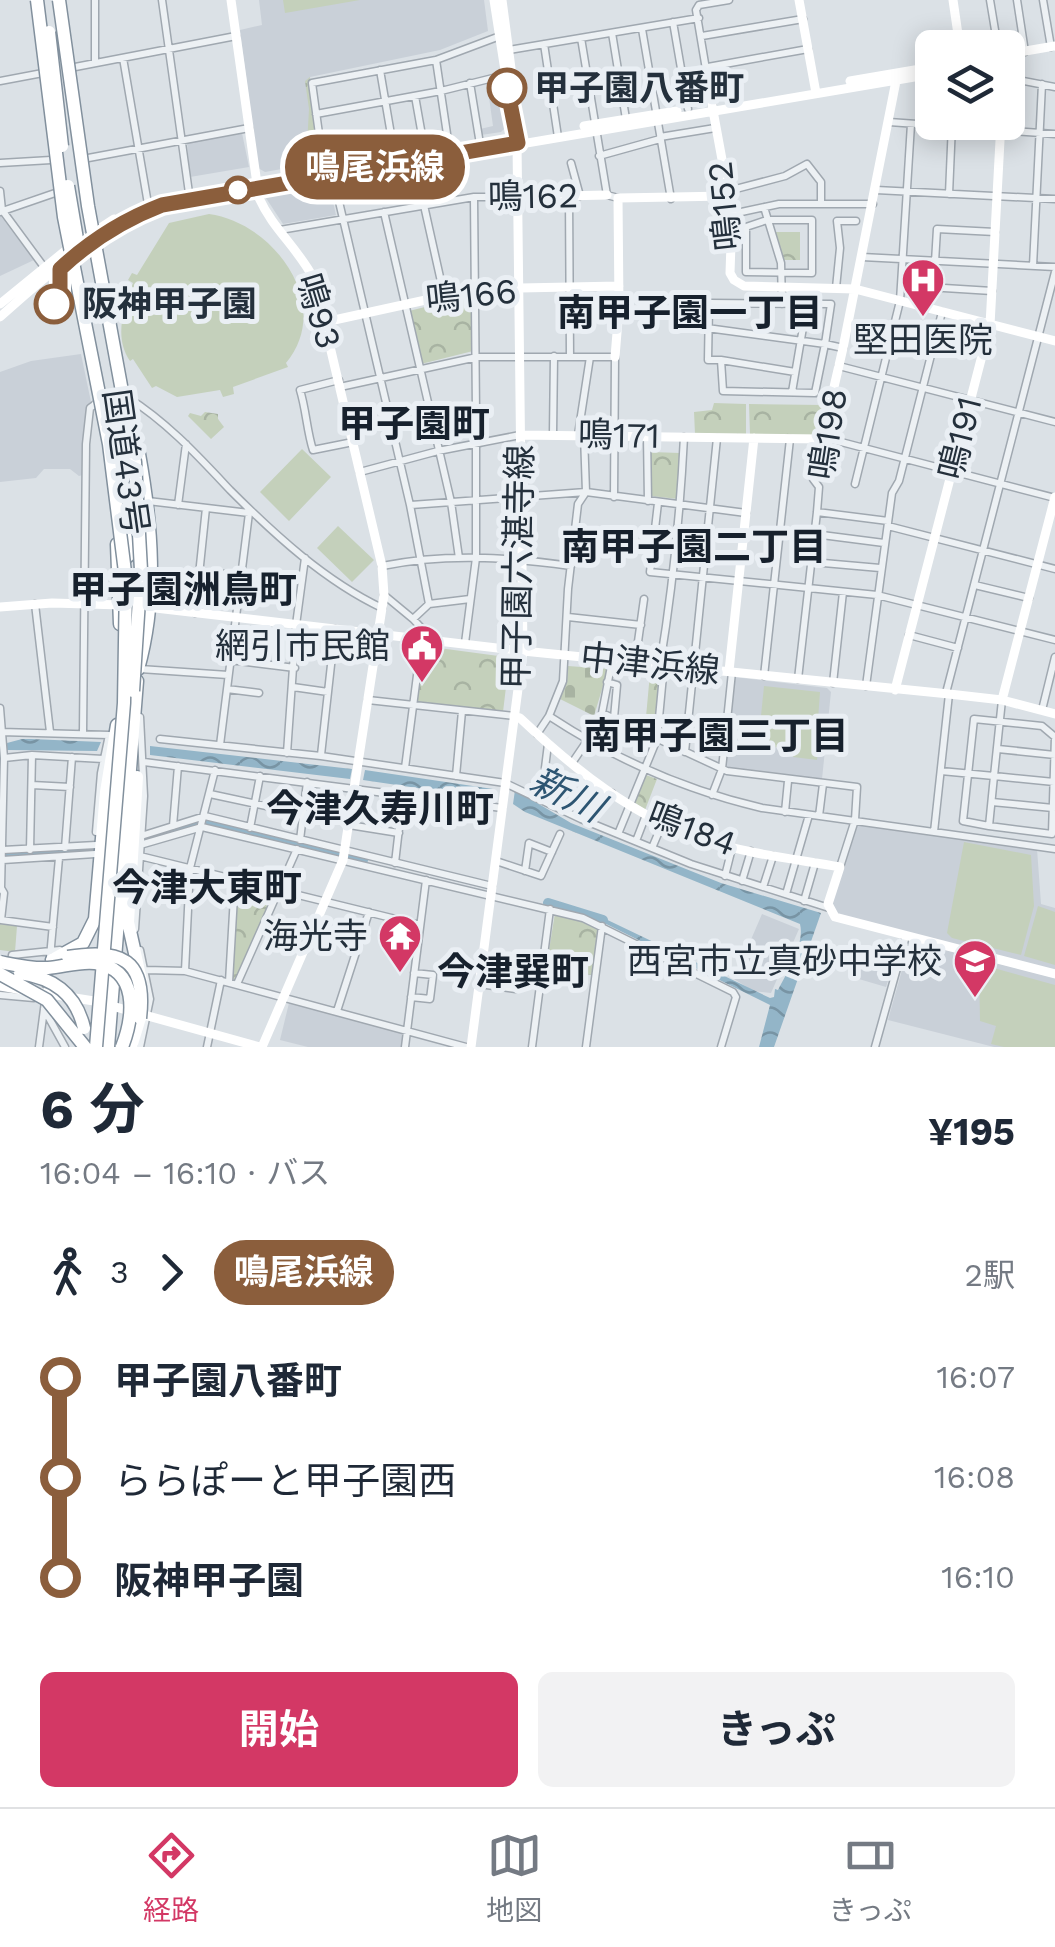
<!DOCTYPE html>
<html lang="ja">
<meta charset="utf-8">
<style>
body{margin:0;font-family:"Work Sans","Noto Sans JP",sans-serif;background:#f2f2f3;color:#1f2937;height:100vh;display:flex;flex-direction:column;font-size:38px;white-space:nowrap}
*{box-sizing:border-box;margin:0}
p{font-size:32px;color:#747a83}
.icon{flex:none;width:55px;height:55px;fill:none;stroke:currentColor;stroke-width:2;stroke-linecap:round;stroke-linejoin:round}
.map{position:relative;height:1047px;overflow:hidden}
.drawer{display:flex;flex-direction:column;background:#fff;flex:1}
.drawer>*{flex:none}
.badge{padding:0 20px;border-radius:32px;font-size:35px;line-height:65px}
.fabs{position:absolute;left:915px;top:30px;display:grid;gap:20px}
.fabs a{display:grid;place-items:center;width:110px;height:110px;border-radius:15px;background:#fff;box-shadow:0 5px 25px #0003;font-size:50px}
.map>.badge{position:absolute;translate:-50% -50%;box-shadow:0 0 0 5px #fff}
.legs{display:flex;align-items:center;gap:15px;height:110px;padding:0 40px;font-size:32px}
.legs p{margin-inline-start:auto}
.headline{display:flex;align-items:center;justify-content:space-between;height:170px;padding:0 40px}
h1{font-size:55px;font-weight:700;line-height:75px}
.button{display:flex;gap:20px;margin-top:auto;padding:20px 40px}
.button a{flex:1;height:115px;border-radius:15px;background:#d33865;color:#fff;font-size:40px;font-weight:700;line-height:115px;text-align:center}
.button a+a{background:#f2f2f3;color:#1f2937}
ul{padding:0 40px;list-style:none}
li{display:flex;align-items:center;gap:35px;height:100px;font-size:38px}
li i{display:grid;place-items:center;width:15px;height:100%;margin:0 12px;background:currentColor}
li i::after{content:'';width:25px;height:25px;margin:-12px;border:8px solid;border-radius:50%;background:#fff}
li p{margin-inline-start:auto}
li:first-child i{background:linear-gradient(#0000 50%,currentColor 0)}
li:last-child i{background:linear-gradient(currentColor 50%,#0000 0)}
.tabs{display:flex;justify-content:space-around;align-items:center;height:140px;border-top:2px solid #e0e1e3;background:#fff;font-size:28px;color:#747a83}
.tabs a{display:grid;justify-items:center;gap:5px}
.tabs .current{color:#d33865}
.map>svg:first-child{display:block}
.built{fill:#c9d0d8}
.cemetery{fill:url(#cemetery-stones)}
.park{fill:url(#park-crowns)}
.garden{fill:url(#garden-dots)}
.pitch{fill:#c4d0bb}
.water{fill:url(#water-waves)}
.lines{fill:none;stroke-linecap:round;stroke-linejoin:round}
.river{stroke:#93b5c8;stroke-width:10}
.street-casing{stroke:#a0a8b0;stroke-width:9}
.highway-casing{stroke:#82909d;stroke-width:15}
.street{stroke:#edf1f4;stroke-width:6}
.secondary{stroke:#fff;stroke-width:9}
.highway{stroke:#fff;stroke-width:12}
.highway-bridge-casing{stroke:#82909d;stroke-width:15;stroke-linecap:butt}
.highway-bridge{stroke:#fff;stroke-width:12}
.line-1-casing{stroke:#fff;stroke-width:22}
.line-1{stroke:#8b5e3c;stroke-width:15}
.stop-1-dot{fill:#fff;stroke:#8b5e3c;stroke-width:5}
.labels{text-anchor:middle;stroke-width:10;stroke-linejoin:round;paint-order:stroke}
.stop-label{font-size:35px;font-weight:bold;fill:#24303c;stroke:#eaeff4;text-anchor:start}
.street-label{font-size:35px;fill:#24303c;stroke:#eaeff4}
.poi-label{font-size:35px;fill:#24303c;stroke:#eaeff4;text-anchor:end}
.neighbourhood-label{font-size:38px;font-weight:bold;fill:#17212d;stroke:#eaeff4}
.water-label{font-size:38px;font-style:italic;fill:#2d5572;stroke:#eaeff4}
</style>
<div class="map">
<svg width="1055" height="1047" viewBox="0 0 1055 1047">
<defs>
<pattern id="cemetery-stones" width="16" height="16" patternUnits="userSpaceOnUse" patternTransform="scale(2.5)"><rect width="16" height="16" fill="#c4d0bb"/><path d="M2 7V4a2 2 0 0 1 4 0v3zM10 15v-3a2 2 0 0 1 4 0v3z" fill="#a8b3a2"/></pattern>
<pattern id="park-crowns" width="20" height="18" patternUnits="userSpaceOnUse" patternTransform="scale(2.5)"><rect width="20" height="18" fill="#c4d0bb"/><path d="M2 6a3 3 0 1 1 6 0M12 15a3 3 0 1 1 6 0" fill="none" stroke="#a8b3a2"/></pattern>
<pattern id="garden-dots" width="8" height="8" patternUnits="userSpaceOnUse" patternTransform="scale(2.5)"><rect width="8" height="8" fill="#c4d0bb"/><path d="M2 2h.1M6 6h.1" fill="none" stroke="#a8b3a2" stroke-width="1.8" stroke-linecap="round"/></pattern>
<pattern id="water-waves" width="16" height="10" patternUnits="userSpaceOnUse" patternTransform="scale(2.5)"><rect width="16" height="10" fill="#93b5c8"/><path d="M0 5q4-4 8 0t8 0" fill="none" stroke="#7894a4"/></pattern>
</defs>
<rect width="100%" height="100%" fill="#dbe1e6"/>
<path class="built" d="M 259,0 L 484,0 L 488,31 L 440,50 L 310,77 L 320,162 L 265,172 L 258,168 L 240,30 L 262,25 Z
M 497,80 L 505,128 L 501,132 L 481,135 L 480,129 L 493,126 L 487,83 Z
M 242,133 L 249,167 L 190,177 L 187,142 Z
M 329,184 L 336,215 L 283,224 L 264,195 Z
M 0,215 L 34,260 L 0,276 Z
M 81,354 L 91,402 L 87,405 L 83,475 L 79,476 L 70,469 L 44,469 L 36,478 L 0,482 L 0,372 L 31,361 Z
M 734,677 L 827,688 L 831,692 L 822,779 L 819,781 L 726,768 Z
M 858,823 L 1037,849 L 1041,904 L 1055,908 L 1055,971 L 838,915 L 832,904 Z
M 762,914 L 799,929 L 771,993 L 753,991 L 734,979 Z
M 914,942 L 1055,978 L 1055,1047 L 994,1047 L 888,1020 L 909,945 Z
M 859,952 L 894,962 L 886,987 L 852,977 Z
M 289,1003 L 403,1033 L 401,1047 L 308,1047 L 280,1040 Z"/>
<path class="cemetery" d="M 568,666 L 608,669 L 594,716 L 560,699 L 567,682 Z"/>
<path class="park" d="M 773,232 L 800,232 L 800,260 L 783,260 Z
M 469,296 L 472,298 L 473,351 L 421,364 L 409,311 Z
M 714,403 L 746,404 L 746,434 L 695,434 L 694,412 L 712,410 Z
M 749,404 L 823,405 L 816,435 L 750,435 Z
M 205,412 L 218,414 L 218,419 L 224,427 L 211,439 L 188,416 L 190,413 L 201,416 Z
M 651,452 L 680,453 L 678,499 L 651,496 Z
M 424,646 L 506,657 L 509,662 L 503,712 L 417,703 Z
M 650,673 L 660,675 L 655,732 L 645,728 Z
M 646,775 L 657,779 L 645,810 L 634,802 Z
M 238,885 L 274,894 L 236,980 L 232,979 Z
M 555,913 L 579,920 L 598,930 L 592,975 L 546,969 Z
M 0,924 L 17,926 L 15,952 L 0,950 Z"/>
<path class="garden" d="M 310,77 L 320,162 L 282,168 L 281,161 L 296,155 L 307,144 L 309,109 L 305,81 Z"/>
<path class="pitch" d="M 283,0 L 360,0 L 285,13 Z
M 209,214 C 275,223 334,306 286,363 L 288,367 L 233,387 L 234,394 L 223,397 L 220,390 L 177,397 L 156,386 L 152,388 L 133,359 L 130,361 C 114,337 123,311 133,283 L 128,280 L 132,273 L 137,275 L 169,223 Z
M 302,449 L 331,477 L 289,521 L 260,492 Z
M 338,526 L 374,560 L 352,582 L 317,548 Z
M 764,686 L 820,692 L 818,720 L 826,722 L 824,741 L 819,741 L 817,760 L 793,757 L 793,754 L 783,753 L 782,748 L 758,745 Z
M 964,842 L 1031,855 L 1034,906 L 1021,955 L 952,938 L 947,933 Z
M 1038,906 L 1055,912 L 1055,965 L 1024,956 Z
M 979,964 L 1055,985 L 1055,1047 L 1004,1047 L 991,1044 L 996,1026 L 980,1021 Z"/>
<path class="water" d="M 22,739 L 31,739 L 101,742 L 97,751 L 7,750 L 7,743 Z
M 150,746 L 352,769 L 350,779 L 150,755 Z
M 365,770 L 493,789 L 492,799 L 363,780 Z
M 515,790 L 571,823 L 721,883 L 821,913 L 774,1047 L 759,1047 L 770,1005 L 592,917 L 593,913 L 770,998 L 774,997 L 775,989 L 778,990 C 787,972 805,944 800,924 L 525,812 L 513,804 Z"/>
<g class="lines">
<path class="river" d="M 146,839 L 200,821 L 363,860
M 0,855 L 88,851
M 548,903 L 603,920"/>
<g class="street-casing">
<path id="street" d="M 95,0 L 95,62
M 162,0 L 189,193
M 990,0 L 998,48
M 1017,0 L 1025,52
M 1043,0 L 1051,47
M 673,22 L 688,109
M 642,29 L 671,199
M 612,33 L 626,119
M 702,36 L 803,19
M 581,38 L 607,195 L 618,198
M 544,44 L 558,137
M 509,50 L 699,18
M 123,58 L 148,204
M 436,60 L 450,154
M 708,67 L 808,49
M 70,68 L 236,36
M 380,70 L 396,164
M 1008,78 L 1055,87
M 0,81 L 48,72
M 470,83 L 480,144
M 415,96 L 426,158
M 712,105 L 696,10 L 699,5 L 729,0
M 316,114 L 441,91 L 505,75
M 889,122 L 1055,134
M 660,137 L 715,128
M 413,156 L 444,295
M 599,156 L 660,139
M 83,159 L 249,128
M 0,163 L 51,160
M 571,163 L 580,196
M 324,170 L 312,83 L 436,60 L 500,36
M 333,176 L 410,505 L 429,604
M 876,190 L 1055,199
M 0,191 L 2,210 L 44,267
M 728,191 L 785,176 L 807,164 L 821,182 L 821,204
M 949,194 L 952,124
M 569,196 L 570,357
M 474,197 L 476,413 L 480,443
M 764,207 L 781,263 L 782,304
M 0,212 L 55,193
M 384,212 L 451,502 L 459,558
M 732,214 L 779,204 L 873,204
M 767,220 L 812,220 L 812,273 L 746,272 L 746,227 Z
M 280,230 L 474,197 L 519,197
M 862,257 L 1055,267
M 935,262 L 937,229 L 995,232
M 1033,266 L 1042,84
M 836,288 L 840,248 L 837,221 L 856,221
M 927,308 L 928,287 L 992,291
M 707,328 L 825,344 L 815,393 L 723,391 L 721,360 L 708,360 L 709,303 L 831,304 L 825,344 L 843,348
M 721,360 L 795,372
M 839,366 L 1055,422
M 339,380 L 300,390 C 306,409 307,432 313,450 L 353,442
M 340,387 L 477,357 L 615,357 L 614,497
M 792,392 L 807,304
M 127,397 C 167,422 198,456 230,490 C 275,535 325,581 382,608
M 553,434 L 554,356
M 578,435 L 590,357
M 647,436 L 648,501
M 822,437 L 1055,498
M 360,472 L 438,451 L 520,435
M 855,484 L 900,301 L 911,124
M 148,501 L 249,513
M 658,503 L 650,572 L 877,595 L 1055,640
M 178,505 L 186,444
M 411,505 L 586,492 L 746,513
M 817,512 L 888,521
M 888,526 L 1055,569
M 814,534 L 884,543
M 574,546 L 628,547
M 812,562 L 880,568
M 382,566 C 445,553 508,557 571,566
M 200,571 L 224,574
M 975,585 L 1029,598
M 384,595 L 413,619 L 431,638
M 35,604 L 50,732
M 195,613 L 206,508
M 568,617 L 641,625
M 413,619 L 429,604 L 470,599
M 909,635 L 958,648
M 465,643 L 476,558 L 476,444
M 231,660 L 295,668
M 612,661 L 602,713 L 727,771 L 857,787 L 855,820 L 840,867
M 635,663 L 644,599
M 660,665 C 673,586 680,516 684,437
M 140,669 L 228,675
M 764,676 L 790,439
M 798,679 L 817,512 L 819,487 L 813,479 L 822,439
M 607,682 L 617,685 L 614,718
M 833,683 L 843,592
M 866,686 L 892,493 L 899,481 L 942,312
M 293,687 L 328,692
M 227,689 L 259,693
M 946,693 L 1055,272
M 368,700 L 514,716
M 0,708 L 4,758 L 1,888 L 4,893 L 1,920 L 53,927
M 1042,710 L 1055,657
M 549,716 C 616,760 685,790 762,808 L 1055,849
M 1,732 L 109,735
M 83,733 L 86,444 L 90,408 L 97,403
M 537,734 L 549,716 L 563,681 L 568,589 L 578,504 L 586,492 L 584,435
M 160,739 L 321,756 L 505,783 L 581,819 L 691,864 L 829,908
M 548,744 L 545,768 L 599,811 L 612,793
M 220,745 L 249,513
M 601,749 L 616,719
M 998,749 L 1055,755
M 685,752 L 717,438
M 287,753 L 296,625 L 305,558
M 321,755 L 335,629
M 4,758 L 32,755 L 103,759
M 144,762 L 502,808
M 572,763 L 587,741
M 405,768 L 422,637
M 941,771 L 994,776 L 1002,700
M 456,776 L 462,711
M 32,785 L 70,787
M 210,794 L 303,814
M 712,795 L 722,769 L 732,672
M 992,802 L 1053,808
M 785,812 L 788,781
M 302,816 L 326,819
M 819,816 L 823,784
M 349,825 L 399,833
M 173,826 L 178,766
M 989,826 L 1052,834 L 1055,737 L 1042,726 L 974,719 L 963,821 L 989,826 L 994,776 L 1054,782
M 250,828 L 260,776
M 96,832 L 101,773 L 109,735
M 934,832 L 949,694
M 618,834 L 657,739 L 664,665
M 141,836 L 205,816 L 492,886
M 300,840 L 307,782
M 636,841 L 646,815
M 140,845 L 202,827 L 583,918 L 733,992 L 736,997 L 721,1047
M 65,848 L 72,757
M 652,848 L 663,822
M 3,850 L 96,845
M 30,850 L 32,755
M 140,856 L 420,925
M 3,860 L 95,854
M 496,861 L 541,876 L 560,834
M 395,863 L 403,794
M 525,871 L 529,843 L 552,852
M 725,876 L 732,848
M 742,881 L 751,851
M 763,887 L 773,856
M 786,894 L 809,815
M 804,901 L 815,863
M 135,929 L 144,796 L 140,717
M 140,950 L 150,999 L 140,1047
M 50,957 L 59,858
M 11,964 L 12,955 L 60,950
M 146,970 L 185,971 L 466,1047
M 185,971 L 190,868 L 215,770
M 229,982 L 235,879
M 237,984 L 297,849
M 479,984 L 516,989 L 518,977 L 541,980
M 0,995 L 34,998
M 411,997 L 430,999 L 433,975 L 414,973
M 44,1009 L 65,1047
M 337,1011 L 369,912
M 39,1047 L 48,979
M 207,1047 L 221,980
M 405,1047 L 426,880
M 532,1047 L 550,909
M 586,1047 L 602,926
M 875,1047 L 906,936"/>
</g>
<g class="highway-casing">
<path id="highway" d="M 114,429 L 128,556
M 117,544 L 120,624
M 138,669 C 158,597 152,526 139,454
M 137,777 L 128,922 L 141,980
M 52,960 L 83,943 L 95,919 L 106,792 L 117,725
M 108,1047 L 137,681
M 131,1047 L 140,1018"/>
</g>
<use href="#street" class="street"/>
<path class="secondary" d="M 231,0 L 259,198 C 273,229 297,247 314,279 L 382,566 L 384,595 L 343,860 L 262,1047
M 494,0 L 516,141
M 799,0 L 816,93
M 953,0 L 960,48
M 1008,54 L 1055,46
M 850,81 L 932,67
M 712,105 L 732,214 L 730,273 L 734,280 L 744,286 L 855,289 L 1055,341
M 584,126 L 677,111
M 318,171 L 362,164
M 519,197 L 607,195
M 0,304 L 65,251 L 114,219
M 0,317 C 49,273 100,228 163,205 L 932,74
M 325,322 L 476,289 L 619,286
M 615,357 L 619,308 L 618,198 L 727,196
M 97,403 L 127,397
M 520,435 L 822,439 L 843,348 L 897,76
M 0,607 L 52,603 L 122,605
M 147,607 L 523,651 L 949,694 L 1002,700 L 1055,714
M 729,671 L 754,438
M 895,690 L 990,325 L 1001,122
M 1002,700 L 1055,497
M 514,716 L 520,718 C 573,768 634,818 705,840 C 748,854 795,859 840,867 L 828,904 L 835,917 L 1055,974
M 0,986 L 22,990
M 37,992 L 94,1001 L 260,1047
M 471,1047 L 523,651 L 517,143 L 520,137 L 502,0"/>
<use href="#highway" class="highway"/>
<g class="highway-bridge-casing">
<path id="highway-bridge" d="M 37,0 L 64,217 L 109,444 L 126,580 L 124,703 L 96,1047
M 59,0 L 88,206 L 135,462 L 141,570 L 133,691
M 49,32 L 62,146
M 68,186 L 78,245
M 68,957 C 121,948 147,959 140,1018
M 0,962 C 15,965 32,969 48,968 C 63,967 79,961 95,963 C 139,969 134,1016 122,1047
M 20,973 C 54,978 76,994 84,1028
M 0,974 L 47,1000 L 85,1047"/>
</g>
<use href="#highway-bridge" class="highway-bridge"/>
</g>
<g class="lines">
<g class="line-1-casing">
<path id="line-1" d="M 54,304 L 60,290 L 60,269 C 91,240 123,220 162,205 L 518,143 L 507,88"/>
</g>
<use href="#line-1" class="line-1"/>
</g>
<defs>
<g id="hospital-pin" transform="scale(2.25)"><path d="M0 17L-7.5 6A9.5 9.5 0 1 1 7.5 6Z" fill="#d33865" stroke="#eaeff4"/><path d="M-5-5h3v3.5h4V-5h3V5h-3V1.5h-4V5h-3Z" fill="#fff"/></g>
<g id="civic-pin" transform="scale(2.25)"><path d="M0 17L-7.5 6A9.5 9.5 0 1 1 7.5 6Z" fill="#d33865" stroke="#eaeff4"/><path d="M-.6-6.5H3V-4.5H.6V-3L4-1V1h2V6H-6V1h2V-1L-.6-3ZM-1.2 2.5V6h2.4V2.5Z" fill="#fff"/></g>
<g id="temple-pin" transform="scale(2.25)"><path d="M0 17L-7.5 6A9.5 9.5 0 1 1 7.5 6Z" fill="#d33865" stroke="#eaeff4"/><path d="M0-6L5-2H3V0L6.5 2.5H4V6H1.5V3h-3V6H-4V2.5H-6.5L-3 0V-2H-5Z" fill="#fff"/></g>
<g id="school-pin" transform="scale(2.25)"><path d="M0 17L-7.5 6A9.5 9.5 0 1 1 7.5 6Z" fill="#d33865" stroke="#eaeff4"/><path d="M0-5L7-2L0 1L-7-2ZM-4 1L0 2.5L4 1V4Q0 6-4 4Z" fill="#fff"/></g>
</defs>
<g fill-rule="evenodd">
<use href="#hospital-pin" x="923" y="280"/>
<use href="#civic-pin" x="422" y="646"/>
<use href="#temple-pin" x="400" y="936"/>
<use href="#school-pin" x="975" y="961"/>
</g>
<g class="stop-1-dot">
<circle cx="507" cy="88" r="18"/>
<circle cx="238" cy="190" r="12"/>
<circle cx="54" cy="304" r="18"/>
</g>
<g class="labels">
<g class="stop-label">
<text x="534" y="100">甲子園八番町</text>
<text x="82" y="316">阪神甲子園</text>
</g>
<g class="street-label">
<text transform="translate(533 196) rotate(-1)" y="12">鳴162</text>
<text transform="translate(724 206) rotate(-96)" y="12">鳴152</text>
<text transform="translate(471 295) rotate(-6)" y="12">鳴166</text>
<text transform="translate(319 311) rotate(73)" y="12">鳴93</text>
<text transform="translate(828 434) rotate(-81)" y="12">鳴198</text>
<text transform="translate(619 435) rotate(1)" y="12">鳴171</text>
<text transform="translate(960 438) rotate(-76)" y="12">鳴191</text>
<text transform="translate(126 462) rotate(82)" y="12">国道43号</text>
<text transform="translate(518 567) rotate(-89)" y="12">甲子園六湛寺線</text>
<text transform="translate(650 664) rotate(6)" y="12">中津浜線</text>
<text transform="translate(692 829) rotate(21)" y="12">鳴184</text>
</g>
<g class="poi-label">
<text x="923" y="352" text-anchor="middle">堅田医院</text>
<text x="390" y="658">網引市民館</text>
<text x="368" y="948">海光寺</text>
<text x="942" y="973">西宮市立真砂中学校</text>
</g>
<g class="neighbourhood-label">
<text x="690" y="326">南甲子園一丁目</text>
<text x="414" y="437">甲子園町</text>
<text x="694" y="560">南甲子園二丁目</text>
<text x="183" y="603">甲子園洲鳥町</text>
<text x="716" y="749">南甲子園三丁目</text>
<text x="380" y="822">今津久寿川町</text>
<text x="207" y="901">今津大東町</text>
<text x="513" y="985">今津巽町</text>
</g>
<g class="water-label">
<text transform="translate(567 794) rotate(26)" y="13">新川</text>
</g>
</g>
</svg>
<div class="fabs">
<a><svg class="icon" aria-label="layers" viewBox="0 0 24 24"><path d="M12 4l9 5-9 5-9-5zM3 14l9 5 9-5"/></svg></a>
</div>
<b class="badge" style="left:375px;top:167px;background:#8b5e3c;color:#fff">鳴尾浜線</b>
</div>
<section class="drawer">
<div class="headline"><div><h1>6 分</h1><p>16:04 – 16:10 · バス</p></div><b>¥195</b></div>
<div class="legs"><svg class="icon" aria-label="walk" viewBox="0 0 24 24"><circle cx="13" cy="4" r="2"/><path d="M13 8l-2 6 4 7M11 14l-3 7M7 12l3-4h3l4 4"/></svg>3<svg class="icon" aria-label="forward" viewBox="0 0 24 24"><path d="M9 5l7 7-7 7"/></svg><b class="badge" style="background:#8b5e3c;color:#fff">鳴尾浜線</b><p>2駅</p></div>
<ul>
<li><i style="color:#8b5e3c"></i><b>甲子園八番町</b><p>16:07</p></li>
<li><i style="color:#8b5e3c"></i><span>ららぽーと甲子園西</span><p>16:08</p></li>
<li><i style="color:#8b5e3c"></i><b>阪神甲子園</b><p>16:10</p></li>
</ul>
<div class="button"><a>開始</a><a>きっぷ</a></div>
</section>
<nav class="tabs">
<a class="current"><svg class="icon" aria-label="directions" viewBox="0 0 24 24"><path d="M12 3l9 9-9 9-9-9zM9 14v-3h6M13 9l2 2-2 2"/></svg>経路</a>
<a><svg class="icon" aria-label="map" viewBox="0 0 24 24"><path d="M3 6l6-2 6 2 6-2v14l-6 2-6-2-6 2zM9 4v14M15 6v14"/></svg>地図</a>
<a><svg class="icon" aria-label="tickets" viewBox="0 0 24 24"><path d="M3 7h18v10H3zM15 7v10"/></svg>きっぷ</a>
</nav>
